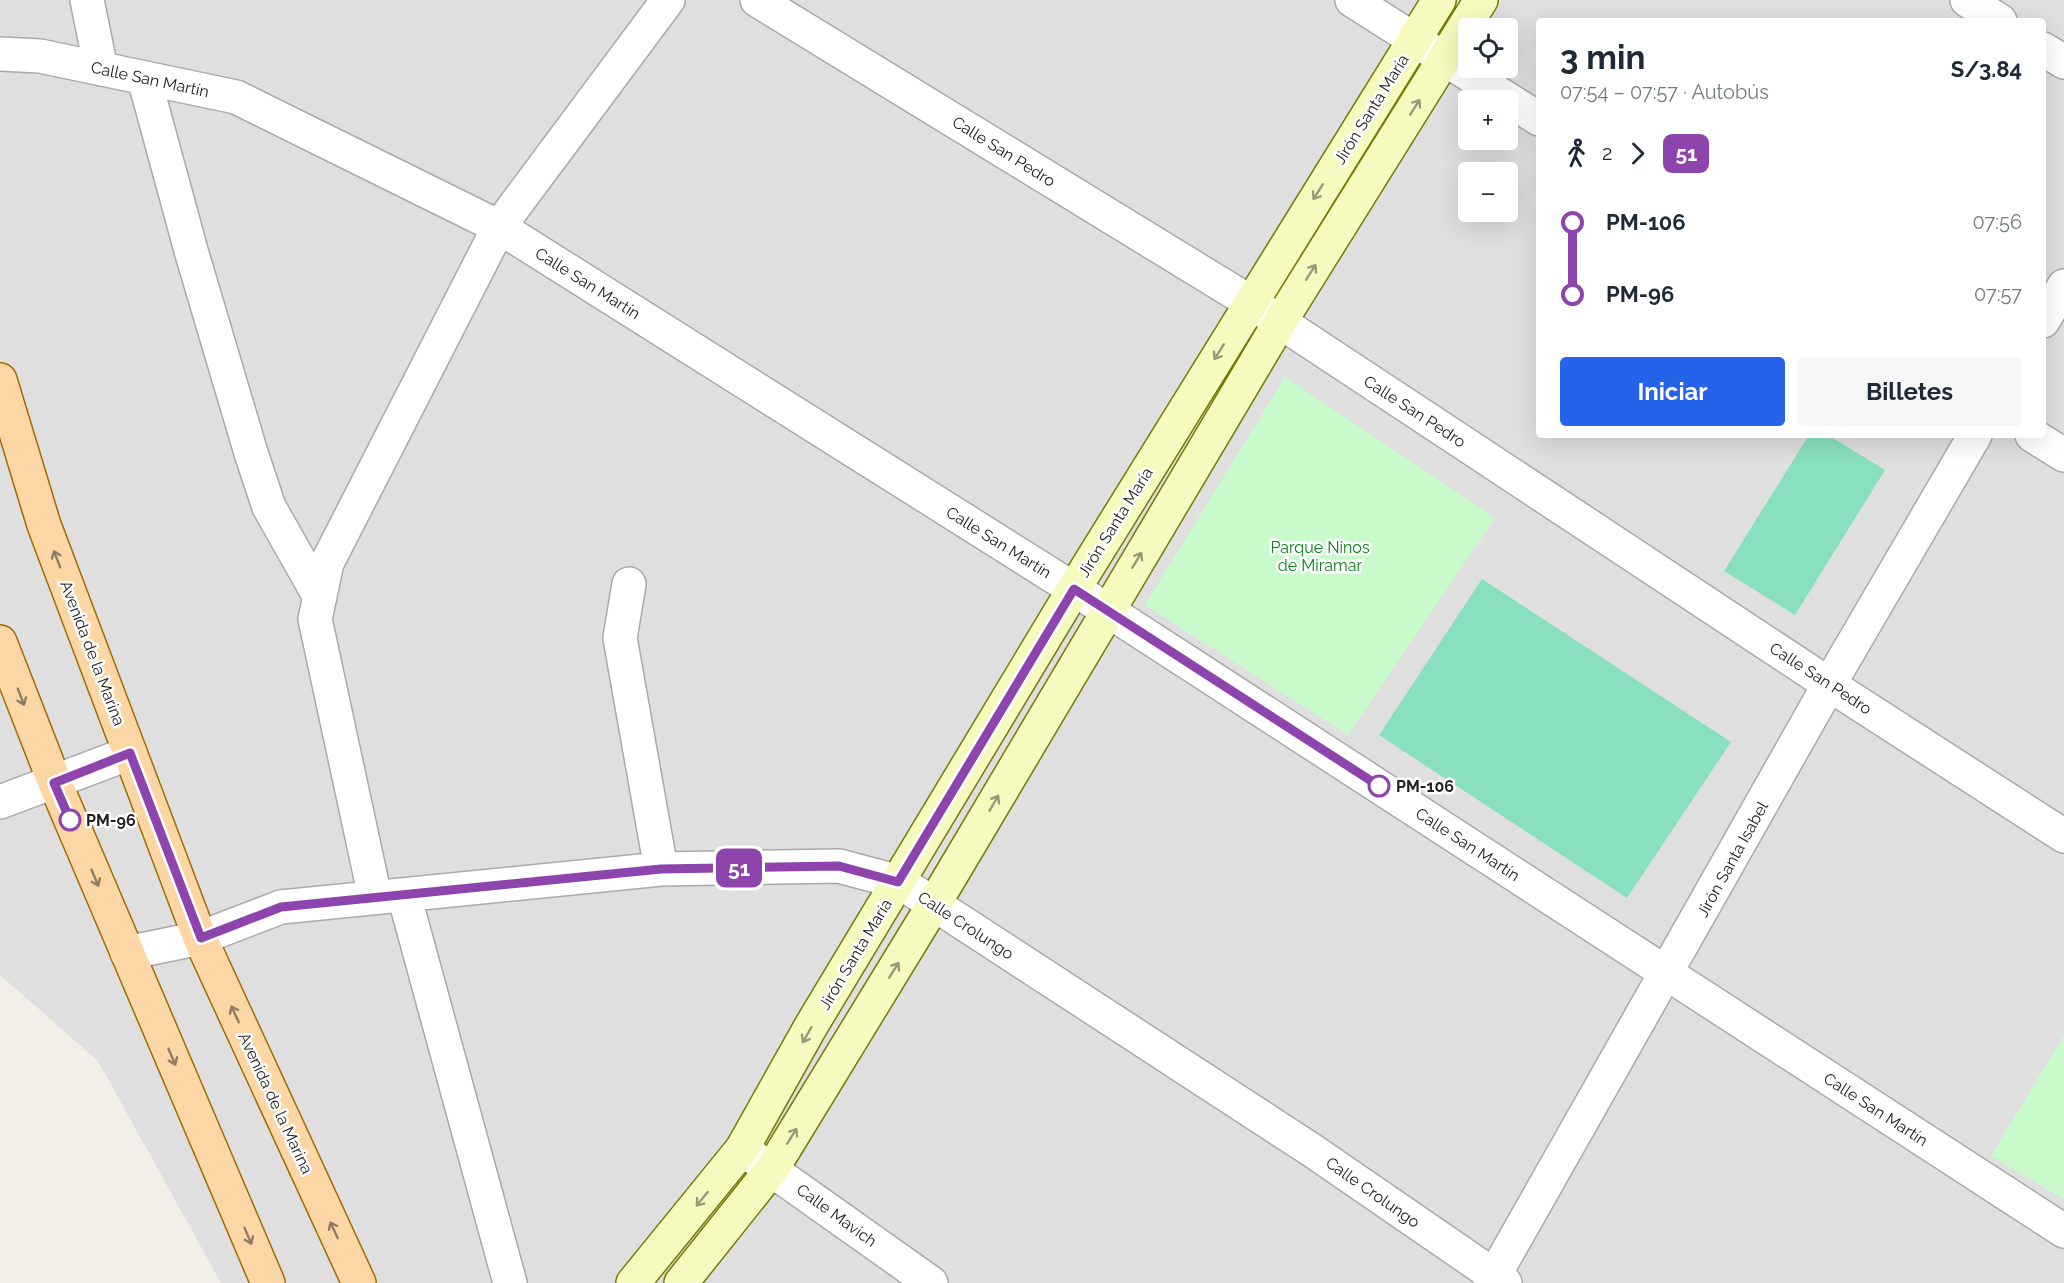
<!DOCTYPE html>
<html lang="es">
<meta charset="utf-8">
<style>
body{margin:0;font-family:Raleway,sans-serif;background:#f6f6f7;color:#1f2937;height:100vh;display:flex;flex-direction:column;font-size:22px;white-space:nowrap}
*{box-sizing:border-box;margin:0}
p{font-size:20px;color:#747a83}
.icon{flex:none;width:33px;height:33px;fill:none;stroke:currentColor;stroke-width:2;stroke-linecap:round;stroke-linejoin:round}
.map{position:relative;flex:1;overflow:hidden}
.side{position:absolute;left:1536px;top:18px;width:510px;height:420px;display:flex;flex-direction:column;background:#fff;border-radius:6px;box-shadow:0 6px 24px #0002}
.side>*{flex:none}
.badge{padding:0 12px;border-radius:9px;font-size:21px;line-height:39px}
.buttons{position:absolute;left:1458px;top:18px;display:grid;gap:12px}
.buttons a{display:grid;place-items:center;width:60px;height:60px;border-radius:6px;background:#fff;box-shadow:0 6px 24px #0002;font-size:30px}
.map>.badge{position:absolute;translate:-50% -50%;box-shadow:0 0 0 3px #fff}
.legs{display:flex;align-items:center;gap:9px;height:66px;padding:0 24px;font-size:20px}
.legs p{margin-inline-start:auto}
.overview{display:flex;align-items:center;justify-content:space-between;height:102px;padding:0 24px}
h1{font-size:33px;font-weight:700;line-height:45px}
.primary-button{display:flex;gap:12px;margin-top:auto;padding:12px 24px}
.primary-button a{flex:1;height:69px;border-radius:6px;background:#2563eb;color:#fff;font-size:24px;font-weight:700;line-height:69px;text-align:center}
.primary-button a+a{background:#f6f6f7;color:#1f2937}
ul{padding:0 24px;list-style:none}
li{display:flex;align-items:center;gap:21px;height:72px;font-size:22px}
li i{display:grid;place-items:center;width:9px;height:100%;margin:0 8px;background:currentColor}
li i::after{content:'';width:15px;height:15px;margin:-8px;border:4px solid;border-radius:50%;background:#fff}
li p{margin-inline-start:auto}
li:first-child i{background:linear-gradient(#0000 50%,currentColor 0)}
li:last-child i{background:linear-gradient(currentColor 50%,#0000 0)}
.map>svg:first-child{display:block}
.residential{fill:#e0dfdf;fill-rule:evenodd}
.park{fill:#c8facc}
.pitch{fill:#88e0be}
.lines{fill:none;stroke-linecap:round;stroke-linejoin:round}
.street-casing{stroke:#a9a9a9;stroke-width:36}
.secondary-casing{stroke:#707d05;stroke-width:36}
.primary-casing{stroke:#a06b00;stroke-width:36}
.street{stroke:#fff;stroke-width:33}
.secondary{stroke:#f7fabf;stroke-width:33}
.primary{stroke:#fcd6a4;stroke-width:33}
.oneway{stroke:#979978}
.oneway2{stroke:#8f7c63}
.line-1-casing{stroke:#fff;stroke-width:14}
.line-1{stroke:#8e44ad;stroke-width:9}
.stop-1-dot{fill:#fff;stroke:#8e44ad;stroke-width:3}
.labels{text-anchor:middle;stroke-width:5;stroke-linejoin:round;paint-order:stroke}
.street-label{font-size:16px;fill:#222;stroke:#fff}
.park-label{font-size:16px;fill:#0c8416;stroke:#fff}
.stop-label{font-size:16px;font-weight:bold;fill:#222;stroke:#fff;text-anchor:start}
</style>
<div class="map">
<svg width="2064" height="1283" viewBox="0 0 2064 1283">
<rect width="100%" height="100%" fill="#f2efe9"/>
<path class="residential" d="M 0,0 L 2064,0 L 2064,1283 L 221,1283 L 98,1061 L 0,975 ZM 1539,21 L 2043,21 L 2043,435 L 1539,435 ZM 1468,28 L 1508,28 L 1508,68 L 1468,68 ZM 1468,100 L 1508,100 L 1508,140 L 1468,140 ZM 1468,172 L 1508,172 L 1508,212 L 1468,212 Z"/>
<path class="park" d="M 1285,377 L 1495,518 L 1348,735 L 1145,605 Z
M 2064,1035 L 2064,1199 L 1991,1156 Z"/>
<path class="pitch" d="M 1809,435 L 1828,435 L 1885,470 L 1795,615 L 1724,571 Z
M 1482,579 L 1731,742 L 1627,898 L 1379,735 Z"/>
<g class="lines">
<g class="street-casing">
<path id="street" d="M 87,0 L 101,69
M 757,0 L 1250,302 L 1830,685 L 2064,836
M 1352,0 L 1539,119
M 1967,0 L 2000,21
M 2043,49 L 2064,62
M 0,54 L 40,56 L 236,97 L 499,227 L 1107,610 L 2064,1231
M 144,78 L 192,254 L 251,453 L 269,507 L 320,597
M 2043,321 L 2064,286
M 2032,435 L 2064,455
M 629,584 L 620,638 L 661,869
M 0,802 L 130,753
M 404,895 L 510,1283
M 375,897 L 315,619 L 327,563 L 499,227 L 668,0
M 127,953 L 200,938 L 281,907 L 661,869 L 839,866 L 899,882 L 934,904 L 1313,1151 L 1505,1283
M 742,1149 L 931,1283
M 1490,1283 L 1826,690 L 1975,435"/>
</g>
<g class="secondary-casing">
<path id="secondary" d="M 633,1283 L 742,1149 L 811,1026 L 1074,589 L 1439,0
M 681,1283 L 772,1169 L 934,904 L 1280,322 L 1481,0"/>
</g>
<g class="primary-casing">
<path id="primary" d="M 0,380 L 44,525 L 200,938 L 359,1283
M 0,642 L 55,783 L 268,1283"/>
</g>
<use href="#street" class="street"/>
<use href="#secondary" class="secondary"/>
<use href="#primary" class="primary"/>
</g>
<defs><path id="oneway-shaft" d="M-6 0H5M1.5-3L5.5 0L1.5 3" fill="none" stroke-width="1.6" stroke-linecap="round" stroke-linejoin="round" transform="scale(1.5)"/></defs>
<g class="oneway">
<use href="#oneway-shaft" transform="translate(1415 107) rotate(-58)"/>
<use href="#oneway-shaft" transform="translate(1318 192) rotate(122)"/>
<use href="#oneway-shaft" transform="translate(1311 272) rotate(-58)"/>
<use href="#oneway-shaft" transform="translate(1219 352) rotate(122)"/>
<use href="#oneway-shaft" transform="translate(1137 560) rotate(-59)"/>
<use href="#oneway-shaft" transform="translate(994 803) rotate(-60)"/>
<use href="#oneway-shaft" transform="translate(894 970) rotate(-58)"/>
<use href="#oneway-shaft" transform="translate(807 1035) rotate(120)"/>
<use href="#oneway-shaft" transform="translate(792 1136) rotate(-58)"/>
<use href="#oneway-shaft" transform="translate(702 1199) rotate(129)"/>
</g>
<g class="oneway2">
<use href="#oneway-shaft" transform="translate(57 559) rotate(-111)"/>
<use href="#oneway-shaft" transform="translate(21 697) rotate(69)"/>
<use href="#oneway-shaft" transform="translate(95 878) rotate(67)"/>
<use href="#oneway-shaft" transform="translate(235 1014) rotate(-115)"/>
<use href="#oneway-shaft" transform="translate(172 1057) rotate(67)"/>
<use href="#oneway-shaft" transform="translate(334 1230) rotate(-115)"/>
<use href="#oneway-shaft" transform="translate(248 1236) rotate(67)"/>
</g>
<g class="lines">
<g class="line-1-casing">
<path id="line-1" d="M 70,820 L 54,783 L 130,753 L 201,938 L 281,907 L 661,869 L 839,866 L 898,882 L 1074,589 L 1379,786"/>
</g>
<use href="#line-1" class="line-1"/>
</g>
<g class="stop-1-dot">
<circle cx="1379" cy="786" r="10"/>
<circle cx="70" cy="820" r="10"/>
</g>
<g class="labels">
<g class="street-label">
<text transform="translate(150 79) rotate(12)" y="6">Calle San Martín</text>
<text transform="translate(1371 109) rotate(-58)" y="6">Jirón Santa María</text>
<text transform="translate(1004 151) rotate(32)" y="6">Calle San Pedro</text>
<text transform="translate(588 283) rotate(32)" y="6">Calle San Martín</text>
<text transform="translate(1415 411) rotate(33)" y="6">Calle San Pedro</text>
<text transform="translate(1115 522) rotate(-58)" y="6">Jirón Santa María</text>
<text transform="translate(999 542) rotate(32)" y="6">Calle San Martín</text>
<text transform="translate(93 653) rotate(69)" y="6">Avenida de la Marina</text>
<text transform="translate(1821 678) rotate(33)" y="6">Calle San Pedro</text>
<text transform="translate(1468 844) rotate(33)" y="6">Calle San Martín</text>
<text transform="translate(1732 859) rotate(-61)" y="6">Jirón Santa Isabel</text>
<text transform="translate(966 925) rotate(33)" y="6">Calle Crolungo</text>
<text transform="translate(855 954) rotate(-59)" y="6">Jirón Santa María</text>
<text transform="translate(276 1103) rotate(65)" y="6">Avenida de la Marina</text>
<text transform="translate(1876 1109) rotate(33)" y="6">Calle San Martín</text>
<text transform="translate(1373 1192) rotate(35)" y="6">Calle Crolungo</text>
<text transform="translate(837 1215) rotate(36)" y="6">Calle Mavich</text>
</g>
<g class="park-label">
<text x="1320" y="553">Parque Ninos<tspan x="1320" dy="18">de Miramar</tspan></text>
</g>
<g class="stop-label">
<text x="1396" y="792">PM-106</text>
<text x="86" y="826">PM-96</text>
</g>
</g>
</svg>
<div class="buttons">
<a><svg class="icon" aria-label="locate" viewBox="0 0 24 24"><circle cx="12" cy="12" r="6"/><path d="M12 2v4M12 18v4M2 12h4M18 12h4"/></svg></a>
<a>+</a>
<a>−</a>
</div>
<b class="badge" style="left:739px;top:868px;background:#8e44ad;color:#fff">51</b>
<section class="side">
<div class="overview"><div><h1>3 min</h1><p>07:54 – 07:57 · Autobús</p></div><b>S/3.84</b></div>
<div class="legs"><svg class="icon" aria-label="walk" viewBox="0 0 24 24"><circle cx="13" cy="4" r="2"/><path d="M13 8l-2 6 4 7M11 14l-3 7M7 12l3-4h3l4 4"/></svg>2<svg class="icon" aria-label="forward" viewBox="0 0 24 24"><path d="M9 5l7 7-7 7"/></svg><b class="badge" style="background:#8e44ad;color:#fff">51</b></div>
<ul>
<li><i style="color:#8e44ad"></i><b>PM-106</b><p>07:56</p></li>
<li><i style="color:#8e44ad"></i><b>PM-96</b><p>07:57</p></li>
</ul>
<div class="primary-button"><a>Iniciar</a><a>Billetes</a></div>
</section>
</div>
